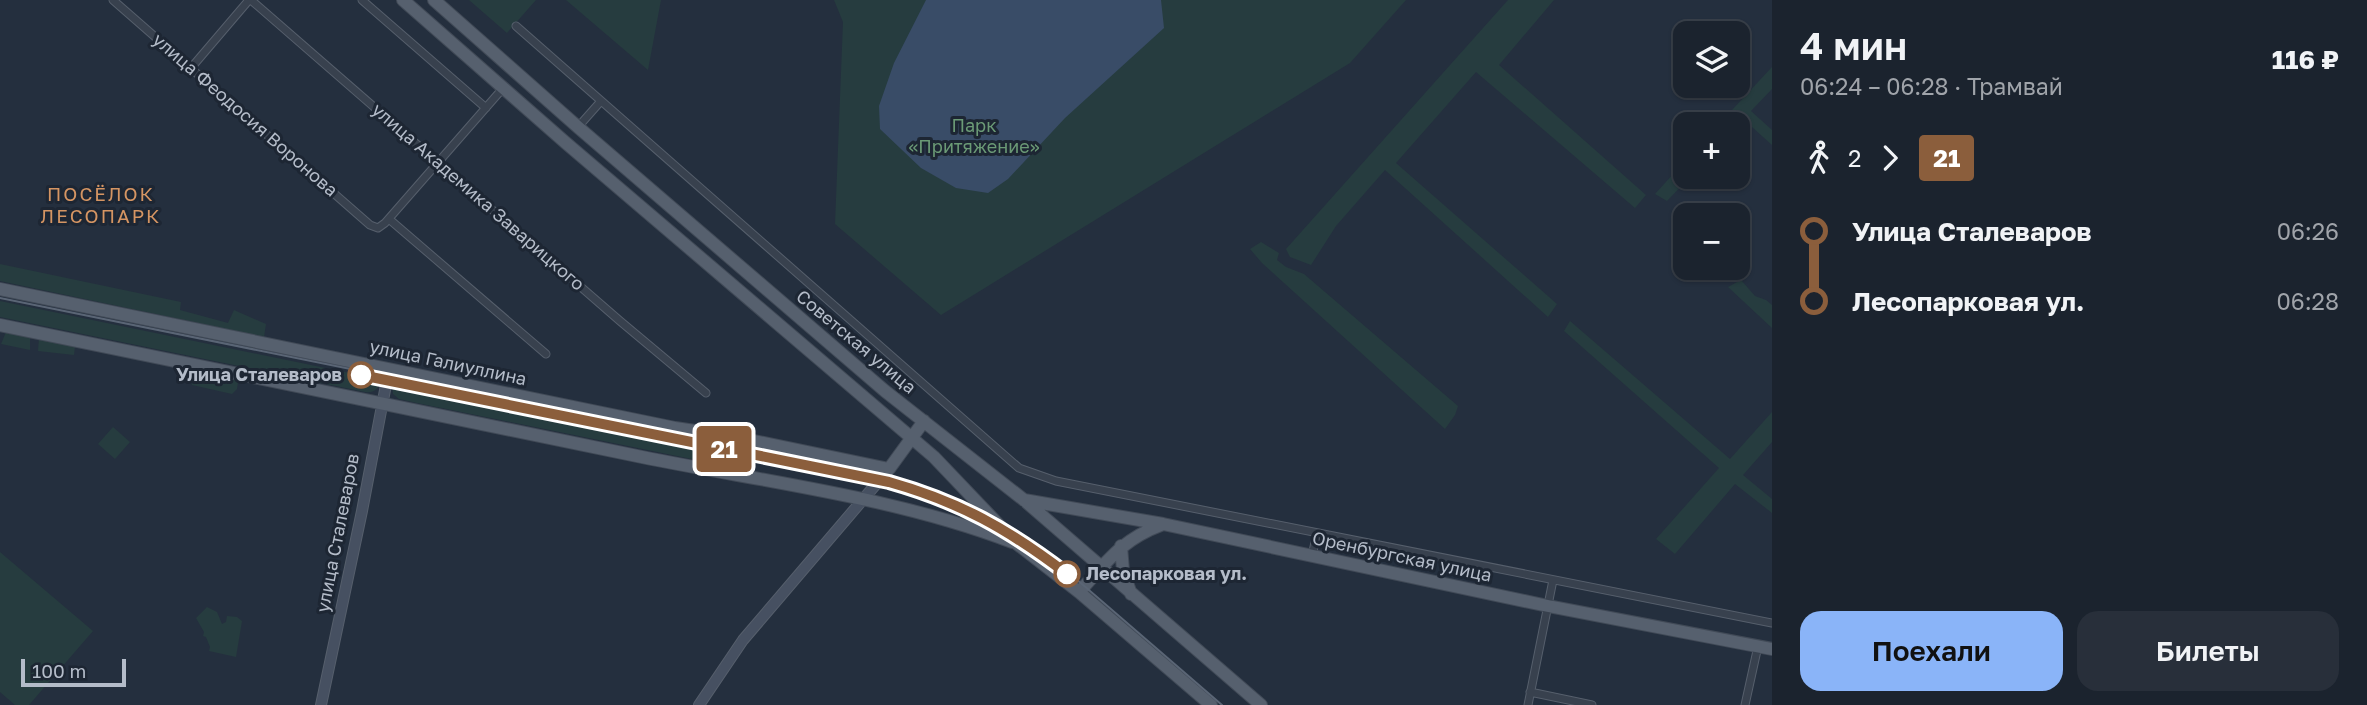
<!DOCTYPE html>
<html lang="ru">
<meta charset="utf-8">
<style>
body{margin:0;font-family:"Golos Text",sans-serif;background:#282f3a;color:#f1f3f6;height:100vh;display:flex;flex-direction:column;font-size:26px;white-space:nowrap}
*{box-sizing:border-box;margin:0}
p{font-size:23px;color:#a0a4aa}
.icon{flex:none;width:38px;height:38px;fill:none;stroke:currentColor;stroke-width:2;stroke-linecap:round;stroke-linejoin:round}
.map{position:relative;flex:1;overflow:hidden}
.side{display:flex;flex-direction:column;background:#1b232e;width:595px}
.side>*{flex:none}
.badge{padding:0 14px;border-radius:5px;font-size:24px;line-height:46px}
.buttons{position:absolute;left:1673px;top:21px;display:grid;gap:14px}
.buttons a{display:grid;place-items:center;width:77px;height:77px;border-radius:14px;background:#1b232e;box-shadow:0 2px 5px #0004,0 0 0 2px #39404a;font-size:35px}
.scale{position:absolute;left:21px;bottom:18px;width:105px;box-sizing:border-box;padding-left:7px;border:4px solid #b4bcc9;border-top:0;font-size:19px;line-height:24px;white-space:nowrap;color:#b4bcc9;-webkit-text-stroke:5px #1d2633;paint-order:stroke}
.map>.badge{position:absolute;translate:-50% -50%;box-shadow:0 0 0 4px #fff}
.legs{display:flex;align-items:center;gap:10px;height:77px;padding:0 28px;font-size:23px}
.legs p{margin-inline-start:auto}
.summary{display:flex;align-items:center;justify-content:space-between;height:119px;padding:0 28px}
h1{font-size:38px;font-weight:600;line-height:52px}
.primary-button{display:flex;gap:14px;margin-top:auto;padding:14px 28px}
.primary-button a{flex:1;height:80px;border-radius:21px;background:#8ab4f8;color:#111;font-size:28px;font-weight:600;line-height:80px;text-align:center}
.primary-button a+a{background:#282f3a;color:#f1f3f6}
ul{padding:0 28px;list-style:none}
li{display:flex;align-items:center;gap:24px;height:70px;font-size:26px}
li i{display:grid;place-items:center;width:10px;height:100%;margin:0 9px;background:currentColor}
li i::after{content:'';width:18px;height:18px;margin:-9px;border:5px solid;border-radius:50%;background:#1b232e}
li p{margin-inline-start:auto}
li:first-child i{background:linear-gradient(#0000 50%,currentColor 0)}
li:last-child i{background:linear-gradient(currentColor 50%,#0000 0)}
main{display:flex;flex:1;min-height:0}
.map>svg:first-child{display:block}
.green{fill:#263c3f}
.water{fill:#394c67}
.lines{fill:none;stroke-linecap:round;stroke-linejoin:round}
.street-casing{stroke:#565f6c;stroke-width:9}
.secondary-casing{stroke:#565f6c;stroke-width:12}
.primary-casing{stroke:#414a57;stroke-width:14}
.street{stroke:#38414e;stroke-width:7}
.secondary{stroke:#465061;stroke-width:10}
.primary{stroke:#56606e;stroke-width:12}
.tram{stroke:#5a6575;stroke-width:2}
.line-1-casing{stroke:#fff;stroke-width:16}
.line-1{stroke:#8b5e3c;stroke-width:10}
.stop-1-dot{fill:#fff;stroke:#8b5e3c;stroke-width:3.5}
.labels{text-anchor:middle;stroke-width:6;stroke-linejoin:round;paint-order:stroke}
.street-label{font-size:18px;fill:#b4bcc9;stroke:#1d2633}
.park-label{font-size:18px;fill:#6b9a76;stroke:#1d2633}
.stop-label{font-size:18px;font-weight:bold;fill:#b4bcc9;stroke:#1d2633;text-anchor:end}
.neighbourhood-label{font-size:19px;letter-spacing:2px;fill:#d59563;stroke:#1d2633}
</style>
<main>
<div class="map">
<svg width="1772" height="705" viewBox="0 0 1772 705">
<rect width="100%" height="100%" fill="#242f3e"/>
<path class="green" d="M 469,0 L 536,0 L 507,33 Z
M 566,0 L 661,0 L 648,70 Z
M 834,0 L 1406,0 L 1350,63 L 941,315 L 835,224 L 843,22 Z
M 1508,0 L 1554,0 L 1499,65 L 1646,195 L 1635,208 L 1476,72 L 1396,163 L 1557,304 L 1548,317 L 1385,170 L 1336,226 L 1311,265 L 1290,257 L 1286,249 Z
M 1772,67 L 1772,89 L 1751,111 L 1772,130 L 1772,145 L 1743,119 L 1738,124 L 1719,124 Z
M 1685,161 L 1685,177 L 1690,177 L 1667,201 L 1655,194 Z
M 1261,242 L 1279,253 L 1277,260 L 1286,267 L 1304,274 L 1458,406 L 1455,415 L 1445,429 L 1262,263 L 1250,249 Z
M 0,264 L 181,302 L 180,310 L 228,323 L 234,310 L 266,324 L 264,337 L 0,281 Z
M 1741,280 L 1755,296 L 1766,300 L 1772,305 L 1772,328 L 1728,287 Z
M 0,301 L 379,379 L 381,382 C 377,390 374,393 365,392 L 0,317 Z
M 1570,321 L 1730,459 L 1772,412 L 1772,442 L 1743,475 L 1772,499 L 1772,513 L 1735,484 L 1675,554 L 1656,539 L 1719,468 L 1564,331 Z
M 6,332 L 30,337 L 30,350 L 1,344 Z
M 39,338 L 75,347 L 74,355 L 38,351 Z
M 197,370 L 236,378 L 238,382 L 237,389 L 232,394 L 192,385 L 191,378 Z
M 392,382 L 724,451 L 721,465 L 417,403 L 399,399 L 393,394 Z
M 113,427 L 130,442 L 115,459 L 98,444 Z
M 0,552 L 93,631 L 29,705 L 15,705 L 0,692 Z
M 207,607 L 217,612 L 222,624 L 226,622 L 227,616 L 237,617 L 242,621 L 236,657 L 209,651 L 210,647 L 206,637 L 203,636 L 204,632 L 196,618 Z"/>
<path class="water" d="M 926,0 L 1161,0 L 1164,28 L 1065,118 L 1008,179 L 988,193 L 956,188 L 921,168 L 880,129 L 879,106 L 894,63 Z"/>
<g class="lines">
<g class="street-casing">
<path id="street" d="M 113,0 L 370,225 L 378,228 L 385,223 L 504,87
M 251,0 L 620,321 L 706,393
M 362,0 L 486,108
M 516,26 L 1019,468 L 1056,481 L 1772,623
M 191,68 L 249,0
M 578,127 L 601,101
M 389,219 L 546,354
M 1312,556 L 1317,533
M 1530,692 L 1592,705
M 1528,705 L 1553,580
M 1745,705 L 1758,646"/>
</g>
<g class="secondary-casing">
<path id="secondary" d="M 321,705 L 362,511 L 389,369
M 699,705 L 743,640 L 889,469"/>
</g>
<g class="primary-casing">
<path id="primary" d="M 403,0 L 566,143 L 934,457 L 1016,543 L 1079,592 L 1211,705
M 434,0 L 579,128 L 885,391 L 1024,500 L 1261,705
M 0,289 L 675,428 L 735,437 L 889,469 L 924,421
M 0,325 C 214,369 428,413 642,457 C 765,482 894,497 1012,542
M 1024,500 L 1163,524 L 1548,606 L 1772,649
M 1121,546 L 1123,571 L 1131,594
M 1079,592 C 1107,562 1121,540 1161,525"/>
</g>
<use href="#street" class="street"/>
<use href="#secondary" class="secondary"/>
<use href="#primary" class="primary"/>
<path class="tram" d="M 0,298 L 859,472 L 925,489 L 965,505 L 1004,525 L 1053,559 L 1222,705"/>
</g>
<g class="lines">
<g class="line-1-casing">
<path id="line-1" d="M 361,375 L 889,482 C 960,502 1008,529 1067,574"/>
</g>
<use href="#line-1" class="line-1"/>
</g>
<g class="stop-1-dot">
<circle cx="361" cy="375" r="12"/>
<circle cx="1067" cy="574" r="12"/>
</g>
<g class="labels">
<g class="street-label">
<text transform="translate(245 115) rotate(41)" y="6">улица Феодосия Воронова</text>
<text transform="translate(478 197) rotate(41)" y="6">улица Академика Заварицкого</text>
<text transform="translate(856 342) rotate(40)" y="6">Советская улица</text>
<text transform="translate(448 363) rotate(12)" y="6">улица Галиуллина</text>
<text transform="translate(338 533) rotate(-79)" y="6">улица Сталеваров</text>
<text transform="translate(1402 557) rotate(12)" y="6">Оренбургская улица</text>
</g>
<g class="park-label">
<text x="974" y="132">Парк<tspan x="974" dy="21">«Притяжение»</tspan></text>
</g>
<g class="stop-label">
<text x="342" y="381">Улица Сталеваров</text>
<text x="1086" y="580" text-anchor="start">Лесопарковая ул.</text>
</g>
<g class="neighbourhood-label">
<text x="101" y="201">ПОСЁЛОК<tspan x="101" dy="22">ЛЕСОПАРК</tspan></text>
</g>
</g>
</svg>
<div class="buttons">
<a><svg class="icon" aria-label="layers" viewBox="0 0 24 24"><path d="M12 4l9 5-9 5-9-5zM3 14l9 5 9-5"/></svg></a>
<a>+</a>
<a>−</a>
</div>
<div class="scale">100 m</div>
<b class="badge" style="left:724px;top:449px;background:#8b5e3c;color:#fff">21</b>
</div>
<section class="side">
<div class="summary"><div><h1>4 мин</h1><p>06:24 – 06:28 · Трамвай</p></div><b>116 ₽</b></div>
<div class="legs"><svg class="icon" aria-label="walk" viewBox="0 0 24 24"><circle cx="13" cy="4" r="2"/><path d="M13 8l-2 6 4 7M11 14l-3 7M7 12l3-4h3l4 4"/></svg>2<svg class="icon" aria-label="forward" viewBox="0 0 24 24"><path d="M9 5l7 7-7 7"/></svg><b class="badge" style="background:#8b5e3c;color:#fff">21</b></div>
<ul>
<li><i style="color:#8b5e3c"></i><b>Улица Сталеваров</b><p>06:26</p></li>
<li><i style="color:#8b5e3c"></i><b>Лесопарковая ул.</b><p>06:28</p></li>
</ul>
<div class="primary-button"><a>Поехали</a><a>Билеты</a></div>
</section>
</main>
